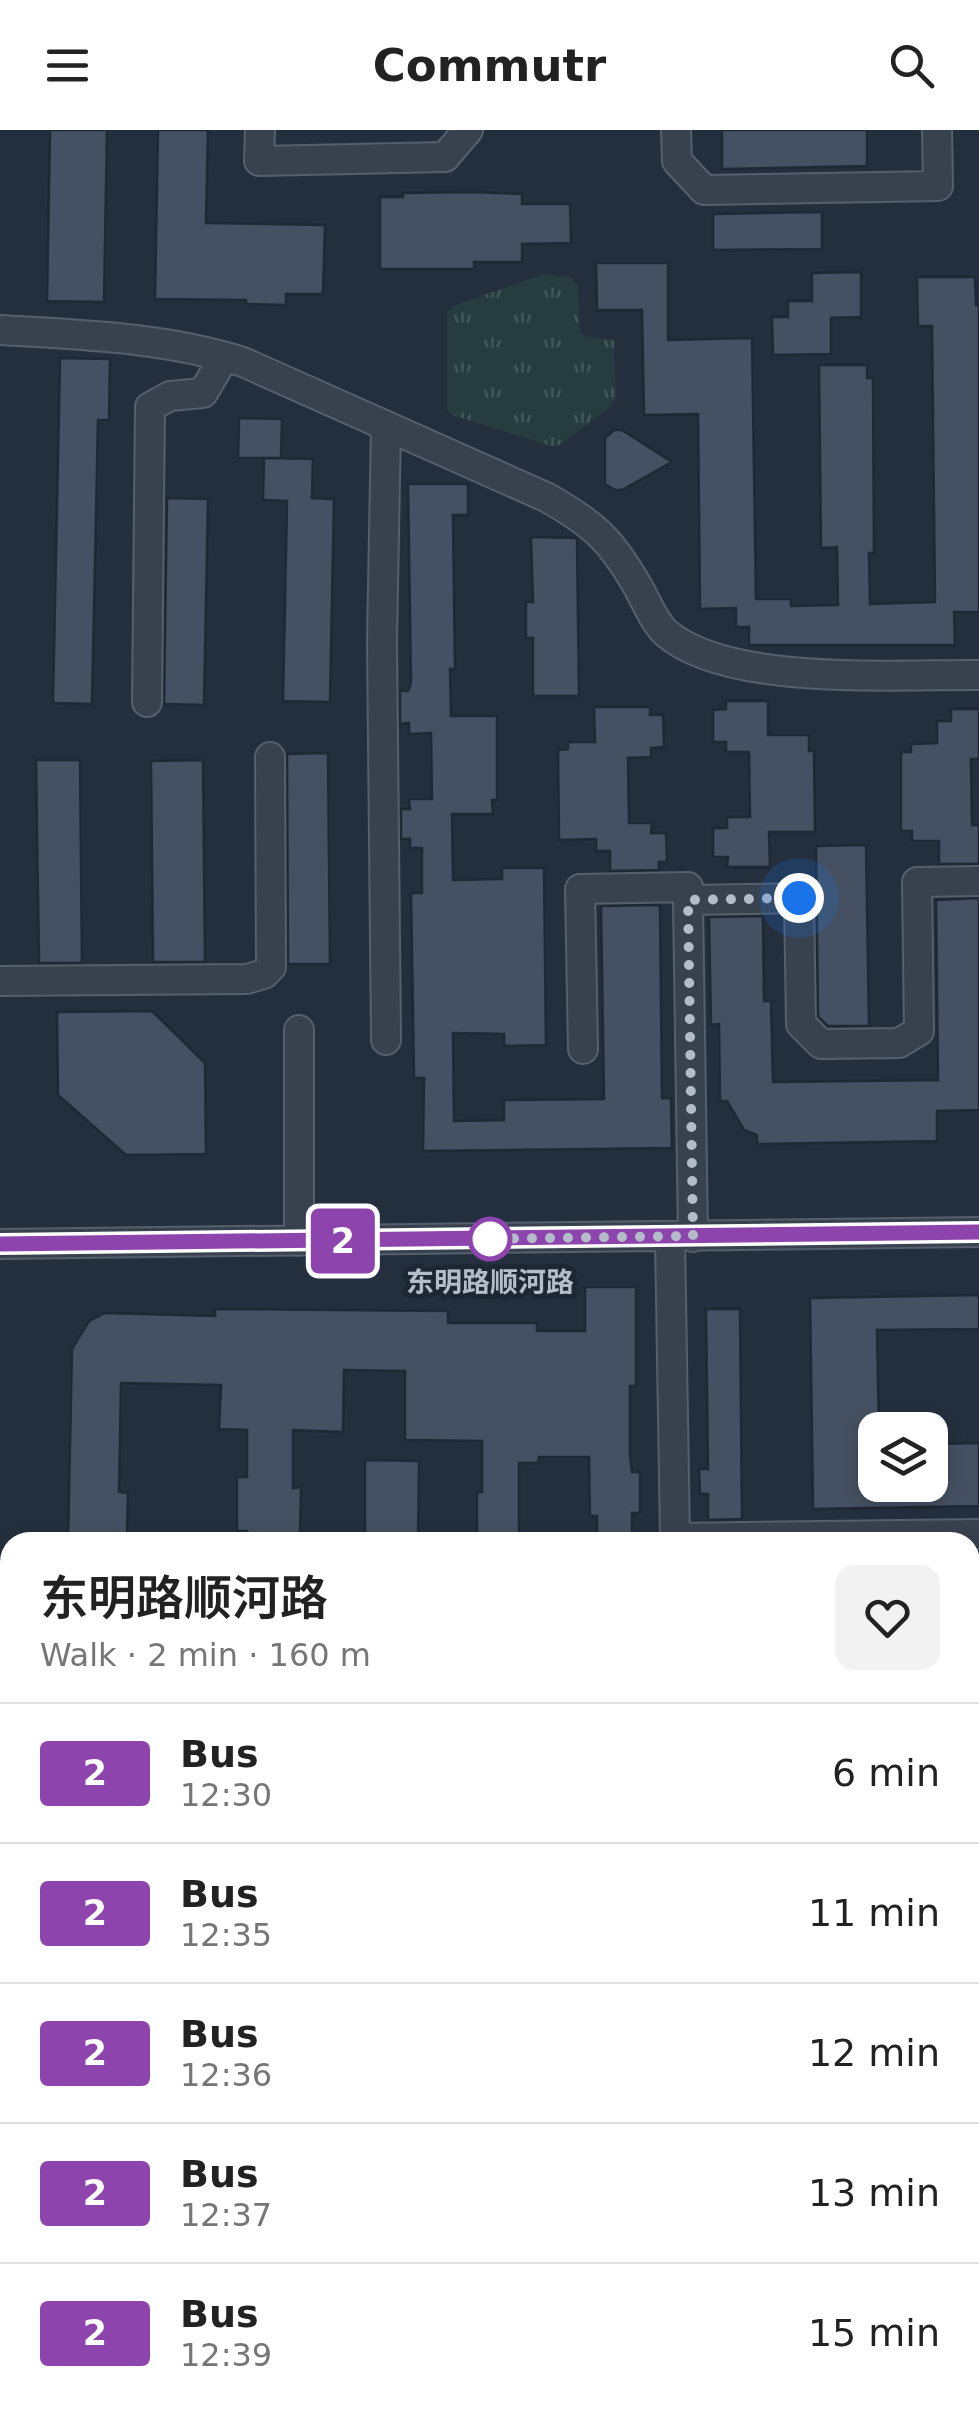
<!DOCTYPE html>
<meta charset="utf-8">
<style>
body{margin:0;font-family:"DejaVu Sans","Noto Sans SC",sans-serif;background:#f2f2f2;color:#222;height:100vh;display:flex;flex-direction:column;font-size:38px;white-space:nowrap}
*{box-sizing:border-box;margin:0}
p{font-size:32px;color:#767676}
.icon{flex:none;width:55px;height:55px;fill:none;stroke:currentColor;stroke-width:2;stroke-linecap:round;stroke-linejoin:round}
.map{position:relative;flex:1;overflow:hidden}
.details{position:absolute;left:0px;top:1402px;width:980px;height:892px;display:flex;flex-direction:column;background:#fff;border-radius:30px 30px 0 0;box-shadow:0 5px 15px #0003}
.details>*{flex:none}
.badge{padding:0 20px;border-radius:8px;font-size:35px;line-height:65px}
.fabs{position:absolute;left:858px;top:1282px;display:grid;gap:20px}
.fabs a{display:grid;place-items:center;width:90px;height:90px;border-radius:20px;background:#fff;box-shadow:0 5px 15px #0003;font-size:50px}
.you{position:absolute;width:50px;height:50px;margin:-25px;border:8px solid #fff;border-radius:50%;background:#1a73e8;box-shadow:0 0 0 15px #1a73e833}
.map>.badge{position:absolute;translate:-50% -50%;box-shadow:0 0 0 5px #fff}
.round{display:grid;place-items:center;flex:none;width:105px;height:105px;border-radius:20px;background:#f2f2f2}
.head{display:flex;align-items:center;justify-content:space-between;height:170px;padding:0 40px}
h1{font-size:48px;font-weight:600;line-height:75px}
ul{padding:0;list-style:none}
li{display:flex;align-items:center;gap:30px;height:140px;padding:0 40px;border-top:2px solid #e0e0e0}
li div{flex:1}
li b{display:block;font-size:38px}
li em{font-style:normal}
li .badge{min-width:110px;font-weight:700;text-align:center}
header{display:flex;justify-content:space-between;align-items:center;height:130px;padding:0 40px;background:#fff;font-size:45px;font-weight:600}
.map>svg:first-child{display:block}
.grass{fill:url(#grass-tufts)}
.building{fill:#455162;stroke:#1f2835;stroke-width:2.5}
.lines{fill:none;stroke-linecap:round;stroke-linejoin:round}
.minor-casing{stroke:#565f6c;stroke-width:32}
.minor{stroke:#38414e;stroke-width:28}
.line-casing{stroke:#fff;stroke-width:22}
.line{stroke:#8e44ad;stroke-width:15}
.walk{stroke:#b4bcc9;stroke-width:10;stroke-dasharray:0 18}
.stop-dot{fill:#fff;stroke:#8e44ad;stroke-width:5}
.labels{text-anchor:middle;stroke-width:10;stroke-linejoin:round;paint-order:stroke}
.stop-label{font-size:28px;font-weight:bold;fill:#b4bcc9;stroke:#1d2633}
</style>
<header><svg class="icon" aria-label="menu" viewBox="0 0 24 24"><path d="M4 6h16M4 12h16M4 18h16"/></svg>Commutr<svg class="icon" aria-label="search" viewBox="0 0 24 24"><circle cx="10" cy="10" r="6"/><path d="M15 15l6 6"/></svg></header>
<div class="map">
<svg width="979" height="2294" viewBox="0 0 979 2294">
<defs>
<pattern id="grass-tufts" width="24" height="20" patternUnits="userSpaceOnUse" patternTransform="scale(2.5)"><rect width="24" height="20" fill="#263c3f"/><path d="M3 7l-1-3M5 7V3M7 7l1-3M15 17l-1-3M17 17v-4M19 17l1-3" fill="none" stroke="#435659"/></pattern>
</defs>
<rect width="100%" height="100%" fill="#242f3e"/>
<path class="grass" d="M 544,144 L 572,148 L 578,157 L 580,201 L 584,206 L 614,210 L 616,268 L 613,275 L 559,315 L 551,316 L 452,285 L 447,280 L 447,183 L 453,176 Z"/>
<path class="building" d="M 50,0 L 107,0 L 104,172 L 47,171 Z
M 158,0 L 208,0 L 206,93 L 325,95 L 323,164 L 286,164 L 286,175 L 246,174 L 246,170 L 155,169 Z
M 722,0 L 867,0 L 867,36 L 722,39 Z
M 473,62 L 522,64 L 522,74 L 570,74 L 571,113 L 522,114 L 522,132 L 474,132 L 474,139 L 380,139 L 380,67 L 403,67 L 403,63 Z
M 822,82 L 822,119 L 713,120 L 713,84 Z
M 596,133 L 668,133 L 668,210 L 752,208 L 756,469 L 791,469 L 791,476 L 838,475 L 837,417 L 821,418 L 819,235 L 867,235 L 867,248 L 873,248 L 874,423 L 869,423 L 870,474 L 935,472 L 932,196 L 918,196 L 917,147 L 975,147 L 976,175 L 979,175 L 979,482 L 954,482 L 955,515 L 749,515 L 749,497 L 736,497 L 736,478 L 700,479 L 698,284 L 644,285 L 642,180 L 597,180 Z
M 861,142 L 861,187 L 831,188 L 831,224 L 773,225 L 772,187 L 788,187 L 788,171 L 812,171 L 812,143 Z
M 60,228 L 110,229 L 109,290 L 98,290 L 92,574 L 53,573 Z
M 239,288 L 282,289 L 281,328 L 238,328 Z
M 614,300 L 622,300 L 672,332 L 622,360 L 615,360 L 605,354 L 605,308 Z
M 264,328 L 313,329 L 312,368 L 334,369 L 330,572 L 283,571 L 287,371 L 263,370 Z
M 408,354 L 468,354 L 468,385 L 453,385 L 455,539 L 450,539 L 451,586 L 497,586 L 497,670 L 492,670 L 493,684 L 452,684 L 453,750 L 502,749 L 502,738 L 544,738 L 546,915 L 504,916 L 504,904 L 453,903 L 454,991 L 504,990 L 504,970 L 604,969 L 601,776 L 660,775 L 662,968 L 671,968 L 672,1018 L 423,1021 L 424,948 L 414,948 L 411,763 L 422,763 L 422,718 L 410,718 L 410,709 L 401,709 L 401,679 L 410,679 L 409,669 L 432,669 L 431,603 L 409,604 L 409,593 L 400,594 L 400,561 L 408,561 L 411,553 Z
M 167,368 L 208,369 L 204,575 L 164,574 Z
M 531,407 L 577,408 L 579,566 L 533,566 L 533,508 L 526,508 L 526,472 L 533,472 Z
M 726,571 L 768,571 L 768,605 L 809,605 L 809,621 L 814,621 L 815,702 L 769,702 L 770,737 L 727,737 L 728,727 L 713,727 L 713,698 L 727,698 L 727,687 L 750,687 L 749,622 L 726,622 L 726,612 L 713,612 L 713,580 L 726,579 Z
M 594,577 L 650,577 L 650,585 L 663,585 L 664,617 L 651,618 L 651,627 L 628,628 L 629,693 L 652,693 L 651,703 L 666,703 L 667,732 L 659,732 L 659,740 L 610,741 L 610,721 L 596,721 L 596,709 L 559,710 L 558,620 L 568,619 L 568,612 L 595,612 Z
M 951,579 L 979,579 L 979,629 L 971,629 L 972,695 L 979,695 L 979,734 L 939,734 L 939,711 L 912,711 L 912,701 L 901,701 L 901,622 L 911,622 L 911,614 L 937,613 L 937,591 L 951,591 Z
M 328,623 L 330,834 L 288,834 L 287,624 Z
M 36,630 L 80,630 L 82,833 L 39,833 Z
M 203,630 L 205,832 L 153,832 L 151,631 Z
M 866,715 L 869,896 L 828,896 L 818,887 L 816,716 Z
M 979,768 L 979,980 L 937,981 L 937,1011 L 757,1014 L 757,1005 L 744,1000 L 727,971 L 720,971 L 719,894 L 711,895 L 709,787 L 763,786 L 764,871 L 771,871 L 773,952 L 938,950 L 936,770 Z
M 152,881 L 205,933 L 206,1024 L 126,1025 L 58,965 L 57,882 Z
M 585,1157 L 636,1157 L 636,1256 L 630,1256 L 630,1326 L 632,1342 L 640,1342 L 640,1383 L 632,1383 L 632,1412 L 597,1412 L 597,1386 L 590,1386 L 589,1327 L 539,1327 L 538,1333 L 519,1333 L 519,1412 L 483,1412 L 482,1404 L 477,1404 L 477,1362 L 482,1362 L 482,1311 L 405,1310 L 405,1241 L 344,1240 L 343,1302 L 293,1300 L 293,1358 L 301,1357 L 300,1410 L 246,1412 L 247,1401 L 237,1401 L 237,1347 L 247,1347 L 247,1300 L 219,1299 L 221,1255 L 121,1253 L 119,1362 L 128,1363 L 127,1404 L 114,1403 L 114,1412 L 68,1412 L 72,1219 L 89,1191 L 105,1183 L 215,1186 L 215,1179 L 448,1181 L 448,1193 L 537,1193 L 537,1201 L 585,1201 Z
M 979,1165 L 979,1199 L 877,1200 L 879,1300 L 875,1300 L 875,1355 L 930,1355 L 930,1314 L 979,1313 L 979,1376 L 813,1379 L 810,1168 Z
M 706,1179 L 740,1179 L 742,1389 L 708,1390 L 708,1364 L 700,1364 L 699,1339 L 708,1339 Z
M 365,1330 L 419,1331 L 418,1412 L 365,1412 Z"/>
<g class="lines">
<g class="minor-casing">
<path id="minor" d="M 260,0 L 259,31 L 445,27 L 468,0
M 676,0 L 677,31 L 704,60 L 938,56 L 937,0
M 0,200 C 83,205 163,207 243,232 L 548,368 C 595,395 611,410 638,457 C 646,471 654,492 666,503 C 729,557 898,544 979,545
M 147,572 L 150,277 L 170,266 L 203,263 L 224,227
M 688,770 L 693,1107
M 0,851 L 247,849 L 264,844 L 271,837 L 270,627
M 386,910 L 382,511 L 386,296
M 583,919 L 580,759 L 688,757 L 688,770 L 799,768 L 801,894 L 821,914 L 899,913 L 919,901 L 917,752 L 979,751
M 670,1107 L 675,1408 L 979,1404
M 299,1111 L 299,900
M 0,1114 L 979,1102
M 0,1782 L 10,1782
M 0,1901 L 10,1901
M 973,1915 L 974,1700
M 291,2294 L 291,2285"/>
</g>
<use href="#minor" class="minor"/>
</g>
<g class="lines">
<g class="line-casing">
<path id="line" d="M 0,1114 L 979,1102"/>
</g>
<use href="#line" class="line"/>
<path class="walk" d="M 490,1109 L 484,1109 L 693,1106 L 688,770 L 799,768"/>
</g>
<circle class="stop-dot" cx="490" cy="1109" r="20"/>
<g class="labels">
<g class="stop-label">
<text x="490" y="1162">东明路顺河路</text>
</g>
</g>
</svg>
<div class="fabs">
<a><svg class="icon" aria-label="layers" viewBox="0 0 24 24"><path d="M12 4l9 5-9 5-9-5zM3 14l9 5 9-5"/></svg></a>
</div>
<div class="you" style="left:799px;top:768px"></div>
<b class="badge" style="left:343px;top:1111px;background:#8e44ad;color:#fff">2</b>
<section class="details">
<div class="head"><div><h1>东明路顺河路</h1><p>Walk · 2 min · 160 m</p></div><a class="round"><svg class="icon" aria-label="heart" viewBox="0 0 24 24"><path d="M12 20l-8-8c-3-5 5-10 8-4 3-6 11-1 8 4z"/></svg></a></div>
<ul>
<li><span class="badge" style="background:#8e44ad;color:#fff">2</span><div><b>Bus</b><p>12:30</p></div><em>6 min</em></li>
<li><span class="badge" style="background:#8e44ad;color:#fff">2</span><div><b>Bus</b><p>12:35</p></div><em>11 min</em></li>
<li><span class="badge" style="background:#8e44ad;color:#fff">2</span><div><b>Bus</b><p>12:36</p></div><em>12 min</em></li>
<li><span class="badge" style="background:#8e44ad;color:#fff">2</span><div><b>Bus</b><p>12:37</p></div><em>13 min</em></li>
<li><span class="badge" style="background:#8e44ad;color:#fff">2</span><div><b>Bus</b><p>12:39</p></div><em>15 min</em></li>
</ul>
</section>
</div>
